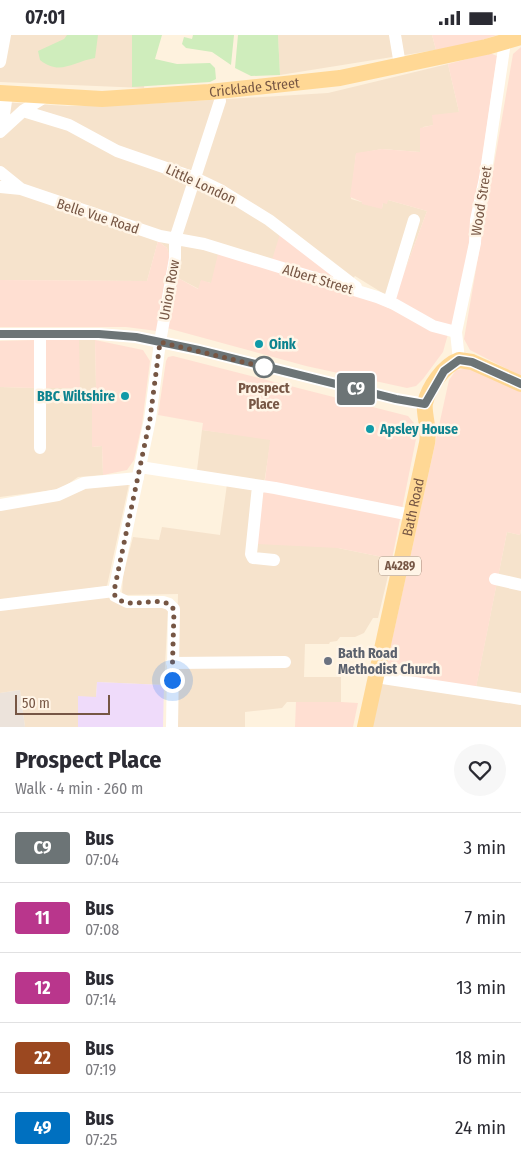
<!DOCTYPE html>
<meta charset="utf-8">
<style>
body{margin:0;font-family:"Fira Sans Condensed",sans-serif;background:#f7f7f7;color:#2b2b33;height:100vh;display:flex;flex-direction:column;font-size:19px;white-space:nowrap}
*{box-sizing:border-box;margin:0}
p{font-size:16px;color:#7c7c81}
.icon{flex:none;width:28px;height:28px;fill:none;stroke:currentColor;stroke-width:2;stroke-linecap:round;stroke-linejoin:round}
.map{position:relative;height:692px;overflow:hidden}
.drawer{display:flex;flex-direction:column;background:#fff;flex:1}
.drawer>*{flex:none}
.badge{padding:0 10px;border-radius:4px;font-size:18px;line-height:32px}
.scale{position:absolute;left:15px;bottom:12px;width:95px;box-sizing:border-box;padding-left:5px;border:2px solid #765644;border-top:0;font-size:14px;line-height:18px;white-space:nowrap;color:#765644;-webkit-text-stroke:4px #fff5e7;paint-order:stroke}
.you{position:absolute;width:25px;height:25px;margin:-12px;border:4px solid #fff;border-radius:50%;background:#1a73e8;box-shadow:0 0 0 8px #1a73e833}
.map>.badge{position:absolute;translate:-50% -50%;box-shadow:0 0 0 2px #fff}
.round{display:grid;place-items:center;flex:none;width:52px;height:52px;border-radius:26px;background:#f7f7f7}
.summary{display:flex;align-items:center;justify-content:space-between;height:85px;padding:0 15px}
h1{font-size:24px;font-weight:700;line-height:38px}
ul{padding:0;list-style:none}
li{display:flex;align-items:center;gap:15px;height:70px;padding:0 15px;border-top:1px solid #e1e1e2}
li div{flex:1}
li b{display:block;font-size:19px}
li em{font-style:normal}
li .badge{min-width:55px;font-weight:700;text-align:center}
.status{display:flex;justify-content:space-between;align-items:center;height:35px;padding:0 25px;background:#fff;direction:ltr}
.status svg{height:14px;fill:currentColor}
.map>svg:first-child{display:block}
.residential{fill:#f6e3cc}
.commercial{fill:#ffdfd2}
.industrial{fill:#ece3db}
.education{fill:#efdbfa}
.green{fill:#cfedbc}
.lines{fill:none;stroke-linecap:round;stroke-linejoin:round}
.minor{stroke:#fff;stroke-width:12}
.major{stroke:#ffd895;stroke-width:16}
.line-casing{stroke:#fff;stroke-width:11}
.line{stroke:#6c7476;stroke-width:8}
.walk{stroke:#765644;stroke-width:5;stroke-dasharray:0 9}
.culture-dot{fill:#0f9aa8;stroke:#fff5e7;stroke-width:2}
.stop-dot{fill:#fff;stroke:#6c7476;stroke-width:2.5}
.worship-dot{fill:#6b7280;stroke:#fff5e7;stroke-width:2}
.labels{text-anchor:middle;stroke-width:5;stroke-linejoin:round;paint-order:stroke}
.shield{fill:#fff5e7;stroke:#9f8675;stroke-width:1}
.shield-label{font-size:12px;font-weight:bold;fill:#765644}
.street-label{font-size:14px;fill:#765644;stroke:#fff5e7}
.culture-label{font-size:14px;font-weight:bold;fill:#0d838f;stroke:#fff5e7;text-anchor:start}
.stop-label{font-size:14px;font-weight:bold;fill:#765644;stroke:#fff5e7}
.worship-label{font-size:14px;font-weight:bold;fill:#5b616d;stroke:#fff5e7;text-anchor:start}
</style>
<div class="status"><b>07:01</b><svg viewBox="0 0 49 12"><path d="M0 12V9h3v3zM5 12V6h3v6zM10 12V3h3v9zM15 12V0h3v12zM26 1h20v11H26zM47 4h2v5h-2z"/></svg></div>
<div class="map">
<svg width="521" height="692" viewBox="0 0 521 692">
<rect width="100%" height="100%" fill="#fef2de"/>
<path class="residential" d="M 0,0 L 149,0 L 144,53 L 0,47 Z
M 278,0 L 432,0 L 436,15 L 280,40 Z
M 448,29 L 459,77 L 434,90 L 423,92 L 420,117 L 382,114 L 356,119 L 351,164 L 382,173 L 383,168 L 388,165 L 427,176 L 394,265 L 355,241 L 351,246 L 272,225 L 211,248 L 201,246 L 199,254 L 178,243 L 175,244 L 167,213 L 158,206 L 147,246 L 0,245 L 0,67 L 68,71 L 126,70 L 328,58 Z
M 79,304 L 95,305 L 96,353 L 93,353 L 93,412 L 102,411 L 103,440 L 78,442 L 61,454 L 0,462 L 0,352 L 35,353 Z
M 202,395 L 271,404 L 263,455 L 338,513 L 392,524 L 378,583 L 373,583 L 364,598 L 355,602 L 340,602 L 337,606 L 330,607 L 329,609 L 305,609 L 304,642 L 341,642 L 341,667 L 287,667 L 282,673 L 245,677 L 245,692 L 175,692 L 178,559 L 122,560 L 123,541 L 133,502 L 159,505 L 162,492 L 220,500 L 227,449 L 196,443 Z
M 129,449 L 107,551 L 0,567 L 0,472 L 84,450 Z
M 521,495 L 521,692 L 371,692 L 385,637 L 476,652 L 507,497 L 520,500 Z
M 110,559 L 168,574 L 164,650 L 97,647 L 96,662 L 79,670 L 78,692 L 25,692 L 20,655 L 0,658 L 0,573 Z"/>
<path class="commercial" d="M 432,0 L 497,0 L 476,7 L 436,15 Z
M 521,12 L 521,341 L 470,315 L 464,304 L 513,19 Z
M 490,18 L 497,21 L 473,187 L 454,291 L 437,288 L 394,265 L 427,176 L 388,165 L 387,169 L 383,168 L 382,174 L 362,169 L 362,167 L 350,162 L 356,118 L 382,114 L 420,117 L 420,93 L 433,90 L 432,80 L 459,77 L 448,29 Z
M 280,199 L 338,240 L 334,246 L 271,228 Z
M 158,206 L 167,213 L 170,222 L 157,296 L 126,292 L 0,292 L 0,245 L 147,246 Z
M 218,219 L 350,256 L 448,299 L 443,317 L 423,344 L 416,351 L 407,353 L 306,331 L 167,293 L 175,244 L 178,243 L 198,254 L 201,245 L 211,248 Z
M 79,304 L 80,353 L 45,353 L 45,305 Z
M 35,305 L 35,353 L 0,352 L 0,306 Z
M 95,305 L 143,315 L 150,326 L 142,389 L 134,425 L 127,435 L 103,440 L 102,411 L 92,412 L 92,353 L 96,352 Z
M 173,321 L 408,381 L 414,388 L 417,399 L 392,524 L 338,513 L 257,509 L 270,405 L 202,395 L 203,388 L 158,380 L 166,326 L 168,322 Z
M 469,333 L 521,354 L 521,494 L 520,500 L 507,497 L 476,653 L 385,637 L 449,345 L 456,335 Z
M 296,667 L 341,667 L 358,668 L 353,692 L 295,692 Z"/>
<path class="industrial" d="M 20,655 L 25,692 L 0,692 L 0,658 Z"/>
<path class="education" d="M 97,647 L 164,650 L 163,692 L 78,692 L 78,661 L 96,662 Z"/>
<path class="green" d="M 67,0 L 98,0 L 95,23 C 72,27 60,41 40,25 L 38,16 L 64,4 Z
M 132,0 L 162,0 L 155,24 L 177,29 L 210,28 L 215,33 L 216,44 L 210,47 L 132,52 Z
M 193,0 L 234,0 L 231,30 L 212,17 L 186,13 L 182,9 L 184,2 L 192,4 Z
M 238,0 L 278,0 L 280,40 L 251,41 L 235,33 Z"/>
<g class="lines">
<path class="minor" d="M 395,0 L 400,30
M 0,27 L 5,0
M 23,76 L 69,90 L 117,116 L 195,143 L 222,156 L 269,185 L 356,252
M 2,94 L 7,59
M 0,97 L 24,75 L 45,62
M 0,137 L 21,154
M 0,152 L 21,154 L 160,201 L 204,209 L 377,262 L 394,269 L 433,291 L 456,297
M 389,267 L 414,185
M 0,299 L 99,299 L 136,302 L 199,315 L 396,364 L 425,369
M 40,299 L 40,413
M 459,325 L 456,297 L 475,208 L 476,185 L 485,143 L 505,7
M 140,432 L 275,453 L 411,480
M 258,451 L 251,519 L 253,523 L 274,525
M 0,470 L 58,460 L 84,448 L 138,443
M 495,544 L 521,550
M 0,570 L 114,556
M 172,628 L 285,627
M 376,642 L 521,664
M 172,692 L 174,574 L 169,569 L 163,567 L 127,567 L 115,561 L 114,556 L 150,384 L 160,307 L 175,223 L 175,204 L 220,66"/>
<g class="major">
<path id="s1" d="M 0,58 L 102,64 L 209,57 L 340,43 L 486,12 L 521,2"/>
<path id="s2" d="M 365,692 L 427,408 C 430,394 423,377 425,368 C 429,352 443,331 459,325 L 472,327 L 521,349"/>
</g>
</g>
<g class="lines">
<g class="line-casing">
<path id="line" d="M 0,299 L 99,299 L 136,302 L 199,315 L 396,364 L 425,369 L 444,336 L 459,325 L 472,327 L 521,349"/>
</g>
<use href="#line" class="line"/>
<path class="walk" d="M 172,645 L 174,576 L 172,571 C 156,559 129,577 115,561 L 114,556 L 150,384 L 160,307 L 264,332"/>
</g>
<g class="culture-dot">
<circle cx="259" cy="309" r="5"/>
<circle cx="125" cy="361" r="5"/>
<circle cx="370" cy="394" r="5"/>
</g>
<circle class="stop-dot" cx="264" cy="332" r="10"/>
<circle class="worship-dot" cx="328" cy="626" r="5"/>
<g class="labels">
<rect class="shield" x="379" y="521.5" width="42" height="19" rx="4"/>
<g class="shield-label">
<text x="400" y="535">A4289</text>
</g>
<g class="street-label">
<text dy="5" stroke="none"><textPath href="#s1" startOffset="255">Cricklade Street</textPath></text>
<text transform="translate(201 149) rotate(25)" y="5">Little London</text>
<text transform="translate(481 166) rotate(-81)" y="5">Wood Street</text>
<text transform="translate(98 181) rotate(18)" y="5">Belle Vue Road</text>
<text transform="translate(318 244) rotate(17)" y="5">Albert Street</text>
<text transform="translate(169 255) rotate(-80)" y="5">Union Row</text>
<text dy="5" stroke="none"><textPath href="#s2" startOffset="225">Bath Road</textPath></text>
</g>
<g class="culture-label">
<text x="269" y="314">Oink</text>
<text x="115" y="366" text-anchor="end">BBC Wiltshire</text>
<text x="380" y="399">Apsley House</text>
</g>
<g class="stop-label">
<text x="264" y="358">Prospect<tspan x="264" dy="16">Place</tspan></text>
</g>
<g class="worship-label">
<text x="338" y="623">Bath Road<tspan x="338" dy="16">Methodist Church</tspan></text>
</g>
</g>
</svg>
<div class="scale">50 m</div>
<div class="you" style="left:172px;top:645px"></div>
<b class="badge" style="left:356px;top:354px;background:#6c7476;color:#fff">C9</b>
</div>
<section class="drawer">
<div class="summary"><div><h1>Prospect Place</h1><p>Walk · 4 min · 260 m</p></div><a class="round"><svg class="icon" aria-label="heart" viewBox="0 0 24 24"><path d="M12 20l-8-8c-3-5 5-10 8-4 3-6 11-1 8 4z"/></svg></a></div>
<ul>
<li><span class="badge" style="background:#6c7476;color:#fff">C9</span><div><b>Bus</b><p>07:04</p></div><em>3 min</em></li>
<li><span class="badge" style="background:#b9368c;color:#fff">11</span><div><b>Bus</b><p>07:08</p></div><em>7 min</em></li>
<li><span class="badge" style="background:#b9368c;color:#fff">12</span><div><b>Bus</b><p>07:14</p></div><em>13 min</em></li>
<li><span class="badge" style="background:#9b4820;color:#fff">22</span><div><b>Bus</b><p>07:19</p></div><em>18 min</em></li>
<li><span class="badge" style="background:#0070c0;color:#fff">49</span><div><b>Bus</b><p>07:25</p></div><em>24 min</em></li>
</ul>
</section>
